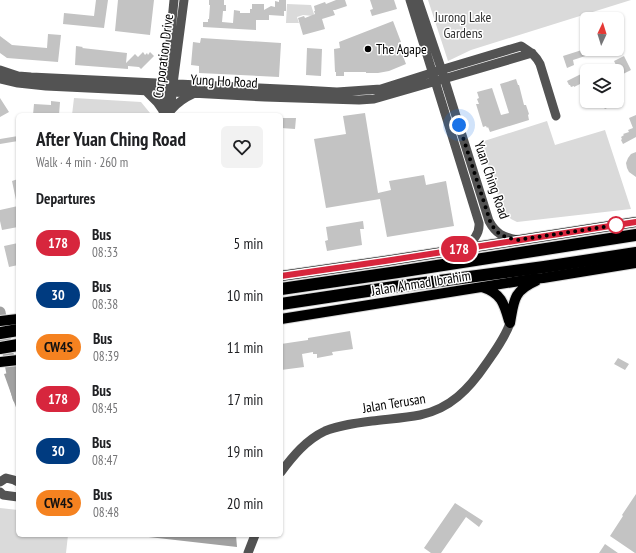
<!DOCTYPE html>
<meta charset="utf-8">
<style>
body{margin:0;font-family:"PT Sans Narrow",sans-serif;background:#f2f2f2;color:#202124;height:100vh;display:flex;flex-direction:column;font-size:15px;white-space:nowrap}
*{box-sizing:border-box;margin:0}
p{font-size:13px;color:#757577}
.icon{flex:none;width:22px;height:22px;fill:none;stroke:currentColor;stroke-width:2;stroke-linecap:round;stroke-linejoin:round}
.map{position:relative;flex:1;overflow:hidden}
.side{position:absolute;left:16px;top:113px;width:267px;height:424px;display:flex;flex-direction:column;background:#fff;border-radius:6px;box-shadow:0 1px 3px #0004}
.side>*{flex:none}
.badge{padding:0 8px;border-radius:13px;font-size:14px;line-height:26px}
.needle{width:26px;rotate:4deg}
.controls{position:absolute;left:580px;top:12px;display:grid;gap:8px}
.controls a{display:grid;place-items:center;width:44px;height:44px;border-radius:6px;background:#fff;box-shadow:0 1px 3px #0004;font-size:20px}
.you{position:absolute;width:20px;height:20px;margin:-10px;border:3px solid #fff;border-radius:50%;background:#1a73e8;box-shadow:0 0 0 6px #1a73e833}
.map>.badge{position:absolute;translate:-50% -50%;box-shadow:0 0 0 2px #fff}
h2{padding:0 20px;font-size:15px;line-height:36px}
.round{display:grid;place-items:center;flex:none;width:42px;height:42px;border-radius:6px;background:#f2f2f2}
.headline{display:flex;align-items:center;justify-content:space-between;height:68px;padding:0 20px}
h1{font-size:19px;font-weight:700;line-height:30px}
ul{padding:0;list-style:none}
li{display:flex;align-items:center;gap:12px;height:52px;padding:0 20px}
li div{flex:1}
li b{display:block;font-size:15px}
li em{font-style:normal}
li .badge{min-width:44px;font-weight:700;text-align:center}
.map>svg:first-child{display:block}
.green{fill:#dadada}
.water{fill:#a1a1a1}
.lines{fill:none;stroke-linecap:round;stroke-linejoin:round}
.river{stroke:#a1a1a1;stroke-width:11}
.building{fill:#c3c3c3}
.major-casing{stroke:#dbdbdb;stroke-width:12}
.highway-casing{stroke:#dbdbdb;stroke-width:14}
.minor{stroke:#535353;stroke-width:9}
.major{stroke:#000;stroke-width:10}
.highway{stroke:#000;stroke-width:12}
.line-casing{stroke:#fff;stroke-width:9}
.line{stroke:#d7263d;stroke-width:6}
.walk{stroke:#000;stroke-width:4;stroke-dasharray:0 7.2}
.poi-dot{fill:#000;stroke:#fff;stroke-width:1.5}
.stop-dot{fill:#fff;stroke:#d7263d;stroke-width:2}
.labels{text-anchor:middle;stroke-width:3;stroke-linejoin:round;paint-order:stroke}
.park-label{font-size:14px;fill:#313131;stroke:#fff}
.poi-label{font-size:14px;fill:#000;stroke:#fff;text-anchor:start}
.street-label{font-size:14px;fill:#000;stroke:#fff}
</style>
<div class="map">
<svg width="636" height="553" viewBox="0 0 636 553">
<rect width="100%" height="100%" fill="#fff"/>
<path class="green" d="M 428,0 L 631,0 L 471,50 L 448,61 Z
M 287,4 L 311,5 L 314,14 L 313,16 L 303,15 L 297,17 L 299,23 L 286,23 Z
M 74,98 L 141,102 L 150,113 L 150,115 L 72,115 Z
M 547,121 L 555,145 L 605,130 L 631,209 L 517,222 L 511,219 L 503,211 L 481,142 Z
M 0,508 L 18,510 L 18,535 L 68,535 L 66,553 L 0,553 Z"/>
<path class="water" d="M 16,371 L 18,376 L 18,413 L 4,374 Z
M 131,535 L 236,535 L 237,547 Z"/>
<g class="lines">
<path class="river" d="M 0,312 L 13,379 L 18,398"/>
</g>
<path class="building" d="M 96,0 L 108,0 L 104,28 L 63,24 L 64,13 L 94,16 Z
M 118,0 L 154,0 L 150,35 L 115,31 Z
M 209,0 L 224,0 L 224,5 L 226,5 L 226,11 L 223,11 L 222,22 L 233,23 L 234,10 L 240,11 L 240,13 L 250,13 L 250,9 L 252,9 L 252,4 L 264,4 L 264,10 L 271,6 L 275,7 L 275,1 L 279,2 L 279,0 L 286,0 L 286,11 L 284,11 L 284,16 L 269,15 L 269,20 L 256,20 L 256,30 L 203,27 L 203,22 L 208,22 L 208,19 L 209,19 L 210,5 L 209,5 Z
M 336,0 L 345,0 L 347,6 L 335,10 L 333,10 L 335,15 L 322,19 L 325,29 L 303,35 L 298,18 L 304,16 L 305,18 L 315,14 L 314,11 L 315,11 L 314,6 L 325,2 L 326,4 Z
M 370,0 L 394,0 L 397,9 L 372,16 L 370,10 L 373,9 Z
M 393,21 L 401,42 L 398,43 L 406,64 L 389,71 L 378,73 L 366,73 L 366,72 L 344,72 L 344,76 L 336,76 L 336,72 L 335,72 L 334,49 L 340,48 L 339,42 Z
M 48,34 L 61,35 L 58,62 L 7,58 L 0,53 L 0,36 L 12,45 L 47,48 Z
M 201,38 L 281,43 L 279,77 L 199,73 L 199,66 L 191,65 L 193,42 L 200,43 Z
M 76,46 L 83,47 L 82,48 L 127,53 L 126,63 L 135,54 L 138,57 L 143,52 L 145,55 L 147,53 L 148,55 L 150,52 L 154,56 L 141,69 L 139,67 L 128,66 L 128,69 L 75,65 Z
M 307,48 L 322,49 L 321,76 L 306,75 Z
M 585,49 L 604,49 L 604,50 L 573,60 L 574,65 L 567,68 L 563,56 Z
M 624,56 L 631,70 L 621,75 L 614,61 Z
M 587,71 L 587,95 L 582,85 L 580,86 L 580,84 L 574,87 L 574,86 L 571,87 L 570,85 L 569,85 L 567,81 Z
M 516,79 L 518,85 L 519,85 L 524,105 L 526,105 L 529,114 L 528,115 L 529,120 L 490,132 L 488,127 L 487,128 L 486,126 L 483,127 L 476,104 L 479,104 L 477,99 L 479,98 L 477,92 L 492,88 L 501,115 L 509,113 L 500,84 Z
M 621,95 L 624,103 L 620,105 L 619,104 L 617,105 L 617,103 L 605,109 L 602,105 L 604,104 L 602,101 L 617,101 L 617,97 Z
M 0,98 L 9,112 L 0,117 Z
M 51,101 L 60,102 L 59,115 L 33,115 L 34,104 L 51,105 Z
M 365,113 L 378,193 L 391,190 L 389,181 L 424,175 L 426,185 L 446,181 L 454,226 L 387,237 L 380,199 L 326,208 L 314,139 L 346,134 L 343,116 Z
M 636,115 L 636,137 L 623,144 L 621,140 L 622,139 L 621,137 L 624,135 L 623,134 L 629,132 L 628,130 L 633,128 L 629,118 Z
M 281,118 L 296,118 L 295,129 L 281,128 Z
M 18,136 L 18,141 L 0,144 L 0,139 Z
M 636,152 L 636,177 L 629,172 L 627,168 L 626,163 L 628,158 L 631,154 Z
M 18,179 L 18,199 L 16,200 L 12,181 Z
M 18,206 L 18,227 L 2,230 L 0,221 L 0,210 Z
M 363,221 L 364,229 L 360,229 L 362,245 L 327,251 L 325,241 L 328,240 L 326,227 Z
M 18,243 L 18,265 L 9,267 L 4,246 Z
M 350,331 L 353,349 L 332,352 L 333,355 L 317,358 L 317,354 L 313,354 L 313,352 L 302,354 L 304,367 L 281,370 L 281,344 L 308,340 L 308,338 Z
M 618,358 L 629,364 L 625,370 L 614,364 Z
M 636,494 L 636,553 L 635,553 L 610,536 L 623,516 L 622,515 Z
M 455,503 L 483,521 L 479,527 L 466,517 L 441,553 L 431,553 L 424,548 Z
M 605,544 L 618,553 L 599,553 Z"/>
<g class="lines">
<g class="major-casing">
<path id="major" d="M 281,276 L 385,261 L 636,222
M 482,287 C 501,293 504,303 509,321
M 281,319 L 532,279 L 543,278 L 636,263
M 0,321 L 18,319
M 510,323 C 514,301 513,291 536,281
M 0,362 L 18,360"/>
</g>
<g class="highway-casing">
<path id="highway" d="M 281,289 L 398,272 L 636,235
M 281,304 L 394,287 L 544,267 L 636,253
M 0,333 L 18,330
M 0,348 L 18,345"/>
</g>
<path class="minor" d="M 410,0 L 479,223 C 480,234 473,241 464,248
M 418,0 L 440,65 L 489,221 C 496,234 503,237 517,240
M 0,70 L 18,76 L 31,77 L 302,90 L 337,92 L 381,89 L 444,69 L 521,46 C 530,52 535,54 540,64 L 556,116
M 0,79 L 18,83 L 46,86 L 172,92 L 265,97 L 359,100 L 374,99 L 447,78 L 532,53
M 145,90 L 157,102 L 164,112
M 171,110 C 178,102 184,98 193,94
M 163,115 L 174,0
M 170,115 L 173,84 L 184,0
M 281,472 C 293,456 306,440 325,431 C 340,425 356,423 372,421 C 388,419 405,418 420,415 C 450,409 469,389 486,364 C 495,351 505,338 510,323
M 0,482 L 6,478 L 14,480 L 18,482
M 0,492 L 3,495 L 18,497
M 248,553 L 255,535"/>
<use href="#major" class="major"/>
<use href="#highway" class="highway"/>
</g>
<g class="lines">
<g class="line-casing">
<path id="line" d="M 281,276 L 385,261 L 636,222"/>
</g>
<use href="#line" class="line"/>
<path class="walk" d="M 459,125 L 490,221 C 496,235 504,237 518,240 L 616,225"/>
</g>
<circle class="poi-dot" cx="368" cy="49" r="4"/>
<circle class="stop-dot" cx="616" cy="225" r="8"/>
<g class="labels">
<g class="park-label">
<text x="463" y="22">Jurong Lake<tspan x="463" dy="16">Gardens</tspan></text>
</g>
<g class="poi-label">
<text x="376" y="54">The Agape</text>
</g>
<g class="street-label">
<text transform="translate(163 56) rotate(-83)" y="5">Corporation Drive</text>
<text transform="translate(224 81) rotate(3)" y="5">Yung Ho Road</text>
<text transform="translate(492 180) rotate(71)" y="5">Yuan Ching Road</text>
<text transform="translate(421 283) rotate(-9)" y="5">Jalan Ahmad Ibrahim</text>
<text transform="translate(394 403) rotate(-9)" y="5">Jalan Terusan</text>
</g>
</g>
</svg>
<div class="controls">
<a><svg class="needle" viewBox="-14 -14 28 28"><path d="M0-13l5 13h-10z" fill="#e53935"/><path d="M0 13l5-13h-10z" fill="#757577"/></svg></a>
<a><svg class="icon" aria-label="layers" viewBox="0 0 24 24"><path d="M12 4l9 5-9 5-9-5zM3 14l9 5 9-5"/></svg></a>
</div>
<div class="you" style="left:459px;top:125px"></div>
<b class="badge" style="left:459px;top:249px;background:#d7263d;color:#fff">178</b>
<section class="side">
<div class="headline"><div><h1>After Yuan Ching Road</h1><p>Walk · 4 min · 260 m</p></div><a class="round"><svg class="icon" aria-label="heart" viewBox="0 0 24 24"><path d="M12 20l-8-8c-3-5 5-10 8-4 3-6 11-1 8 4z"/></svg></a></div>
<h2>Departures</h2>
<ul>
<li><span class="badge" style="background:#d7263d;color:#fff">178</span><div><b>Bus</b><p>08:33</p></div><em>5 min</em></li>
<li><span class="badge" style="background:#003b80;color:#fff">30</span><div><b>Bus</b><p>08:38</p></div><em>10 min</em></li>
<li><span class="badge" style="background:#f58220;color:#111">CW4S</span><div><b>Bus</b><p>08:39</p></div><em>11 min</em></li>
<li><span class="badge" style="background:#d7263d;color:#fff">178</span><div><b>Bus</b><p>08:45</p></div><em>17 min</em></li>
<li><span class="badge" style="background:#003b80;color:#fff">30</span><div><b>Bus</b><p>08:47</p></div><em>19 min</em></li>
<li><span class="badge" style="background:#f58220;color:#111">CW4S</span><div><b>Bus</b><p>08:48</p></div><em>20 min</em></li>
</ul>
</section>
</div>
